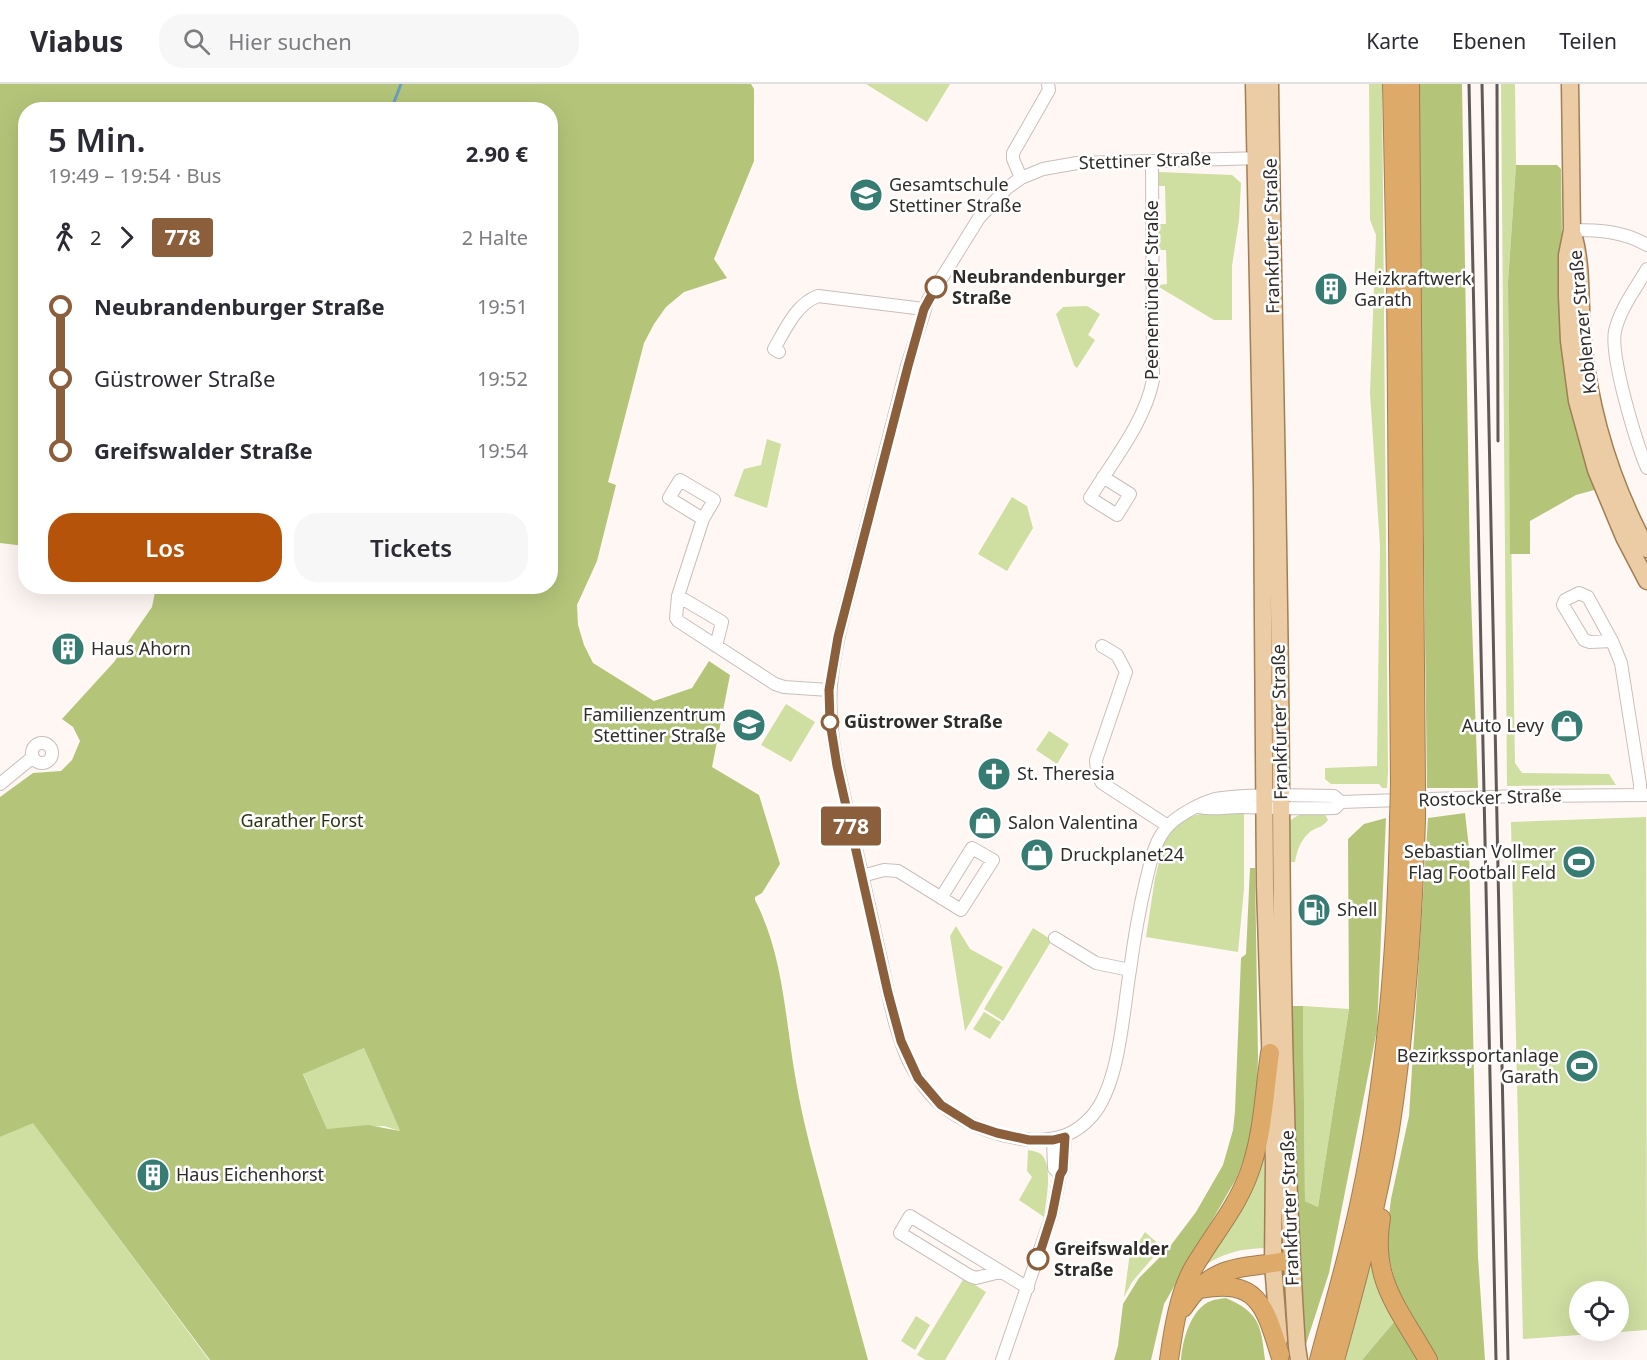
<!DOCTYPE html>
<html lang="de">
<meta charset="utf-8">
<style>
body{margin:0;font-family:"Noto Sans",sans-serif;background:#f7f7f7;color:#2b2b33;height:100vh;display:flex;flex-direction:column;font-size:22px;white-space:nowrap}
*{box-sizing:border-box;margin:0}
p{font-size:20px;color:#7c7c81}
.icon{flex:none;width:33px;height:33px;fill:none;stroke:currentColor;stroke-width:2;stroke-linecap:round;stroke-linejoin:round}
.map{position:relative;flex:1;overflow:hidden}
.details{position:absolute;left:18px;top:18px;width:540px;height:492px;display:flex;flex-direction:column;background:#fff;border-radius:24px;box-shadow:0 6px 24px #0002}
.details>*{flex:none}
.badge{padding:0 12px;border-radius:4px;font-size:21px;line-height:39px}
.tools{position:absolute;left:1569px;top:1197px;display:grid;gap:12px}
.tools a{display:grid;place-items:center;width:60px;height:60px;border-radius:50%;background:#fff;box-shadow:0 6px 24px #0002;font-size:30px}
.map>.badge{position:absolute;translate:-50% -50%;box-shadow:0 0 0 3px #fff}
.legs{display:flex;align-items:center;gap:9px;height:66px;padding:0 30px;font-size:20px}
.legs p{margin-inline-start:auto}
.headline{display:flex;align-items:center;justify-content:space-between;height:102px;padding:0 30px}
h1{font-size:33px;font-weight:600;line-height:45px}
.primary-button{display:flex;gap:12px;margin-top:auto;padding:12px 30px}
.primary-button a{flex:1;height:69px;border-radius:24px;background:#b45309;color:#fff;font-size:24px;font-weight:600;line-height:69px;text-align:center}
.primary-button a+a{background:#f7f7f7;color:#2b2b33}
ul{padding:0 30px;list-style:none}
li{display:flex;align-items:center;gap:21px;height:72px;font-size:22px}
li i{display:grid;place-items:center;width:9px;height:100%;margin:0 8px;background:currentColor}
li i::after{content:'';width:15px;height:15px;margin:-8px;border:4px solid;border-radius:50%;background:#fff}
li p{margin-inline-start:auto}
li:first-child i{background:linear-gradient(#0000 50%,currentColor 0)}
li:last-child i{background:linear-gradient(currentColor 50%,#0000 0)}
header{display:flex;align-items:center;gap:36px;box-sizing:border-box;height:84px;padding:0 30px;background:#fff;border-bottom:2px solid #e1e1e2}
header strong{font-size:28px}
nav{display:flex;gap:33px;margin-inline-start:auto;font-size:21px}
.search{width:420px;height:54px;background:#f7f7f7;display:flex;align-items:center;gap:15px;box-sizing:border-box;padding:0 21px;border-radius:24px;color:#7c7c81;font-size:22px}
.map>svg:first-child{display:block}
.green{fill:#cfdea1;fill-rule:evenodd}
.forest{fill:#b4c579;fill-rule:evenodd}
.lines{fill:none;stroke-linecap:round;stroke-linejoin:round}
.stream{stroke:#69a0be;stroke-width:3}
.minor-casing{stroke:#c9bebb;stroke-width:14}
.major-casing{stroke:#a17e53;stroke-width:19}
.highway-casing{stroke:#a17e53;stroke-width:20}
.minor{stroke:#fff;stroke-width:12}
.major{stroke:#ebcca5;stroke-width:16}
.highway{stroke:#deaa69;stroke-width:18}
.rail{stroke:#5f5a57;stroke-width:3}
.highway-bridge-casing{stroke:#a17e53;stroke-width:20;stroke-linecap:butt}
.highway-bridge{stroke:#deaa69;stroke-width:18}
.line-1-casing{stroke:#fff;stroke-width:14}
.line-1{stroke:#8b5e3c;stroke-width:9}
.stop-1-dot{fill:#fff;stroke:#8b5e3c;stroke-width:3}
.labels{text-anchor:middle;stroke-width:5;stroke-linejoin:round;paint-order:stroke}
.street-label{font-size:18px;fill:#302c2a;stroke:#fff}
.poi-label{font-size:18px;fill:#302c2a;stroke:#fff;text-anchor:start}
.stop-label{font-size:18px;font-weight:bold;fill:#302c2a;stroke:#fff;text-anchor:start}
.park-label{font-size:18px;fill:#2d3313;stroke:#fff}
</style>
<header>
<strong>Viabus</strong>
<div class="search"><svg class="icon" aria-label="search" viewBox="0 0 24 24"><circle cx="10" cy="10" r="6"/><path d="M15 15l6 6"/></svg>Hier suchen</div>
<nav><a>Karte</a><a>Ebenen</a><a>Teilen</a></nav>
</header>
<div class="map">
<svg width="1647" height="1276" viewBox="0 0 1647 1276">
<rect width="100%" height="100%" fill="#fff7f3"/>
<path class="green" d="M 866,0 L 950,0 L 927,38 Z
M 1369,0 L 1382,0 L 1388,688 L 1387,704 L 1382,704 L 1379,700 L 1331,700 L 1325,695 L 1325,684 L 1377,682 L 1380,462 L 1370,309 L 1376,151 L 1370,136 Z
M 1501,0 L 1515,0 L 1516,81 L 1508,198 L 1508,262 L 1515,679 L 1522,689 L 1609,690 L 1616,701 L 1507,702 Z
M 1158,88 L 1232,91 L 1241,99 L 1239,136 L 1232,182 L 1232,236 L 1214,236 L 1159,203 L 1159,201 L 1167,200 L 1166,166 L 1159,166 L 1159,140 L 1166,140 L 1165,102 L 1158,102 Z
M 1087,222 L 1100,230 L 1088,251 L 1095,256 L 1077,284 L 1074,281 L 1056,230 L 1063,223 Z
M 767,355 L 781,360 L 767,424 L 734,412 L 744,385 L 761,381 Z
M 1012,413 L 1027,422 L 1033,444 L 1007,487 L 978,470 Z
M 786,620 L 815,638 L 791,678 L 761,661 Z
M 1049,647 L 1069,660 L 1057,680 L 1036,666 Z
M 1214,727 L 1244,727 L 1244,805 L 1238,868 L 1146,853 L 1155,794 L 1166,749 L 1187,733 Z
M 1324,728 L 1328,736 C 1323,743 1318,743 1311,747 C 1301,755 1297,766 1295,778 L 1289,778 L 1288,740 C 1296,728 1310,729 1324,728 Z
M 1646,730 L 1647,1246 L 1523,1255 L 1511,738 L 1646,733 ZM 1580,1208 L 1618,1208 L 1618,1246 L 1580,1246 Z
M 956,842 L 970,865 L 1003,883 L 965,947 L 950,852 Z
M 1033,844 L 1052,856 L 1003,937 L 984,925 Z
M 1303,922 L 1349,925 L 1318,1123 L 1305,1117 Z
M 984,928 L 1001,938 L 990,955 L 973,945 Z
M 364,964 L 400,1047 L 384,1042 L 327,1045 L 303,989 Z
M 1264,1035 L 1266,1164 C 1238,1165 1223,1169 1199,1185 Z
M 33,1038 L 209,1276 L 0,1276 L 0,1053 Z
M 1028,1066 C 1034,1067 1041,1068 1044,1074 C 1052,1088 1046,1117 1044,1133 L 1019,1116 L 1032,1093 L 1027,1087 Z
M 1145,1148 L 1162,1163 L 1132,1198 L 1124,1213 L 1131,1161 L 1136,1162 Z
M 1373,1171 L 1378,1206 L 1394,1238 L 1362,1276 L 1345,1276 Z
M 964,1194 L 986,1208 L 945,1276 L 926,1276 L 917,1271 Z
M 916,1232 L 930,1241 L 915,1266 L 901,1257 Z"/>
<path class="forest" d="M 0,0 L 751,0 L 754,5 L 754,77 L 714,175 L 727,194 L 684,208 L 666,223 L 654,240 L 644,259 L 608,398 L 616,401 L 597,477 L 577,521 L 578,541 L 584,561 L 593,579 L 654,617 L 692,604 L 709,577 L 730,591 L 712,683 L 759,711 L 780,780 L 762,809 L 755,813 L 755,816 C 784,872 785,936 796,997 C 803,1039 815,1081 826,1122 C 840,1173 854,1225 868,1276 L 210,1276 L 33,1039 L 0,1053 L 0,713 L 33,689 L 61,687 L 72,676 L 80,657 L 73,643 L 62,635 L 114,578 L 152,523 L 156,503 L 550,502 L 550,26 L 26,26 L 25,462 L 0,459 ZM 364,964 L 400,1047 L 368,1041 L 327,1045 L 303,990 Z
M 1418,0 L 1462,0 L 1470,485 L 1478,704 L 1427,704 Z
M 1516,81 L 1557,81 L 1561,85 L 1563,223 L 1598,405 L 1576,411 L 1530,437 L 1530,470 L 1510,470 L 1508,198 Z
M 1465,729 L 1469,764 L 1478,1173 L 1485,1276 L 1437,1276 L 1409,1235 L 1396,1202 L 1388,1169 L 1388,1140 L 1391,1115 L 1409,1032 L 1428,734 Z
M 1386,734 L 1377,946 L 1329,1189 L 1306,1260 L 1294,1183 L 1290,922 L 1303,922 L 1305,1117 L 1318,1123 L 1349,925 L 1348,755 L 1364,740 Z
M 1250,784 L 1255,784 L 1258,973 L 1257,1009 L 1250,1058 L 1236,1095 L 1164,1220 L 1151,1276 L 1114,1276 L 1118,1262 L 1123,1220 L 1139,1194 L 1168,1165 L 1196,1128 L 1223,1081 L 1233,1046 L 1235,1027 L 1241,874 L 1246,870 Z
M 1226,1214 C 1260,1229 1261,1241 1265,1276 L 1181,1276 C 1182,1257 1191,1224 1211,1217 C 1215,1215 1221,1215 1226,1214 Z
M 1394,1238 L 1419,1276 L 1362,1276 Z"/>
<g class="lines">
<path class="stream" d="M 391,26 L 401,0"/>
<g class="minor-casing">
<path id="minor" d="M 1263,74 L 1077,79 L 1043,85 L 1021,94 L 1007,104 L 979,134 L 928,216 L 907,282 L 843,534 C 830,588 826,619 836,675 C 849,736 864,797 877,858 C 886,895 891,935 906,971 C 916,993 929,1013 948,1026 C 972,1043 1004,1055 1034,1056 C 1058,1056 1075,1051 1092,1032 C 1120,1000 1123,927 1130,886 C 1134,856 1139,826 1146,797 C 1151,777 1154,756 1169,741 C 1177,732 1201,719 1212,716 C 1218,714 1226,714 1232,713 C 1266,710 1300,711 1334,712 L 1341,718
M 1021,94 L 1013,75 L 1013,69 L 1049,6 L 1048,0
M 1572,146 C 1599,146 1623,147 1647,161
M 1647,185 C 1636,204 1620,225 1615,247 C 1610,273 1636,358 1647,384
M 779,268 L 774,265 C 785,246 796,220 818,212 L 924,225
M 1103,393 L 1130,410 L 1117,431 L 1090,414 C 1112,378 1145,338 1153,296 L 1152,78
M 678,512 L 703,435 L 714,416 L 680,396 L 669,414 L 703,435
M 1612,557 L 1590,558 L 1584,556 L 1563,521 L 1565,516 L 1579,509 L 1588,513 L 1612,557 L 1621,579 L 1640,700 L 1640,710
M 716,562 L 722,538 L 678,512 L 676,534 L 678,537 L 775,600 L 784,603 L 829,606
M 1102,562 L 1117,571 L 1126,588 L 1096,676 L 1097,689 L 1102,699 L 1168,742
M32 669a10 10 0 1 1 20 0a10 10 0 1 1-20 0Z
M 0,700 L 33,673
M 1199,723 C 1215,726 1225,723 1240,723 C 1272,724 1303,725 1335,724 L 1341,718 L 1520,712 L 1647,711
M 862,792 L 884,786 L 898,787 L 961,826 L 993,776 L 972,764 L 941,814
M 1055,854 L 1096,879 L 1130,886
M 1053,1056 L 1054,1084 L 1060,1091
M 1000,1188 L 976,1194 L 970,1192 L 900,1149 L 910,1132 L 1028,1204
M 1002,1276 L 1052,1131 L 1060,1091 L 1063,1086 L 1065,1053"/>
</g>
<g class="major-casing">
<path id="major" d="M 1254,0 L 1262,402 L 1265,802 L 1274,1079 L 1273,1180 L 1279,1256
M 1270,0 C 1273,237 1280,474 1281,711 C 1282,895 1285,1080 1297,1263 L 1299,1276
M 1570,0 L 1572,146 L 1567,171 L 1567,212 L 1569,257 L 1577,317 L 1596,386 L 1624,453 L 1647,497
M 1574,153 C 1583,187 1579,222 1583,257 C 1590,330 1612,400 1647,465"/>
</g>
<g class="highway-casing">
<path id="highway" d="M 1392,0 L 1396,197 L 1400,700
M 1410,0 L 1416,700
M 1381,1134 C 1370,1196 1400,1226 1428,1276
M 1200,1205 C 1258,1194 1265,1222 1280,1271
M 1183,1224 C 1213,1177 1243,1186 1291,1176
M 1169,1276 C 1173,1247 1179,1208 1194,1183 C 1212,1152 1235,1126 1248,1092 C 1263,1054 1264,1010 1270,969
M 1319,1276 C 1333,1223 1349,1170 1360,1117 C 1387,992 1397,863 1399,735
M 1335,1276 C 1356,1200 1377,1123 1390,1045 C 1406,942 1413,839 1416,735"/>
</g>
<use href="#minor" class="minor"/>
<use href="#major" class="major"/>
<use href="#highway" class="highway"/>
<path class="rail" d="M 1469,0 L 1496,1276
M 1482,0 L 1508,1276
M 1497,0 L 1498,357"/>
<g class="highway-bridge-casing">
<path id="highway-bridge" d="M 1399,735 L 1400,700
M 1416,735 L 1416,700"/>
</g>
<use href="#highway-bridge" class="highway-bridge"/>
</g>
<g class="lines">
<g class="line-1-casing">
<path id="line-1" d="M 936,203 L 924,225 L 908,282 L 838,553 L 829,606 L 830,638 L 837,682 L 888,909 L 901,957 L 918,994 L 941,1021 L 973,1041 L 997,1049 L 1029,1056 L 1053,1056 L 1065,1053 L 1063,1086 L 1060,1091 L 1052,1131 L 1038,1175"/>
</g>
<use href="#line-1" class="line-1"/>
</g>
<defs>
<g id="school-disc" transform="scale(1.725)"><circle r="9.5" fill="#367c73" stroke="#fff"/><path d="M0-5L7-2L0 1L-7-2ZM-4 1L0 2.5L4 1V4Q0 6-4 4Z" fill="#fff"/></g>
<g id="building-disc" transform="scale(1.725)"><circle r="9.5" fill="#367c73" stroke="#fff"/><path d="M-4-6H4V6H1V3H-1V6H-4ZM-2.5-4.3h1.7v1.8h-1.7ZM.8-4.3h1.7v1.8H.8ZM-2.5-1h1.7V.8h-1.7ZM.8-1h1.7V.8H.8Z" fill="#fff"/></g>
<g id="shop-disc" transform="scale(1.725)"><circle r="9.5" fill="#367c73" stroke="#fff"/><path d="M-5-2.5h2.3a2.7 3.5 0 0 1 5.4 0H5L5.5 6h-11ZM-1.5-2.5h3a1.5 2.3 0 0 0-3 0Z" fill="#fff"/></g>
<g id="church-disc" transform="scale(1.725)"><circle r="9.5" fill="#367c73" stroke="#fff"/><path d="M-1.2-6h2.4v3.5h3.3v2.4h-3.3V6h-2.4V-.1h-3.3v-2.4h3.3Z" fill="#fff"/></g>
<g id="stadium-disc" transform="scale(1.725)"><circle r="9.5" fill="#367c73" stroke="#fff"/><path d="M0-5a6.5 5 0 1 0 0 10a6.5 5 0 1 0 0-10ZM-3.5-1.8h7v3.6h-7Z" fill="#fff"/></g>
<g id="fuel-disc" transform="scale(1.725)"><circle r="9.5" fill="#367c73" stroke="#fff"/><path d="M-5.5-6h7V0h2V4h1.3V-2.5L3-4.5l.8-.8L6-3V5H2.5V1h-1V6h-7ZM-4.2-4.7v3.2H.2V-4.7Z" fill="#fff"/></g>
</defs>
<g fill-rule="evenodd">
<use href="#school-disc" x="866" y="111"/>
<use href="#building-disc" x="1331" y="205"/>
<use href="#building-disc" x="68" y="565"/>
<use href="#school-disc" x="749" y="641"/>
<use href="#shop-disc" x="1567" y="642"/>
<use href="#church-disc" x="994" y="690"/>
<use href="#shop-disc" x="985" y="739"/>
<use href="#shop-disc" x="1037" y="771"/>
<use href="#stadium-disc" x="1579" y="778"/>
<use href="#fuel-disc" x="1314" y="826"/>
<use href="#stadium-disc" x="1582" y="982"/>
<use href="#building-disc" x="153" y="1091"/>
</g>
<g class="stop-1-dot">
<circle cx="936" cy="203" r="10"/>
<circle cx="830" cy="638" r="8"/>
<circle cx="1038" cy="1175" r="10"/>
</g>
<g class="labels">
<g class="street-label">
<text transform="translate(1145 77) rotate(-2)" y="6">Stettiner Straße</text>
<text transform="translate(1272 152) rotate(-91)" y="6">Frankfurter Straße</text>
<text transform="translate(1152 206) rotate(-90)" y="6">Peenemünder Straße</text>
<text transform="translate(1583 238) rotate(-96)" y="6">Koblenzer Straße</text>
<text transform="translate(1280 638) rotate(-91)" y="6">Frankfurter Straße</text>
<text transform="translate(1490 714) rotate(-2)" y="6">Rostocker Straße</text>
<text transform="translate(1290 1124) rotate(-92)" y="6">Frankfurter Straße</text>
</g>
<g class="poi-label">
<text x="889" y="107">Gesamtschule<tspan x="889" dy="21">Stettiner Straße</tspan></text>
<text x="1354" y="201">Heizkraftwerk<tspan x="1354" dy="21">Garath</tspan></text>
<text x="91" y="571">Haus Ahorn</text>
<text x="726" y="637" text-anchor="end">Familienzentrum<tspan x="726" dy="21">Stettiner Straße</tspan></text>
<text x="1544" y="648" text-anchor="end">Auto Levy</text>
<text x="1017" y="696">St. Theresia</text>
<text x="1008" y="745">Salon Valentina</text>
<text x="1556" y="774" text-anchor="end">Sebastian Vollmer<tspan x="1556" dy="21">Flag Football Feld</tspan></text>
<text x="1060" y="777">Druckplanet24</text>
<text x="1337" y="832">Shell</text>
<text x="1559" y="978" text-anchor="end">Bezirkssportanlage<tspan x="1559" dy="21">Garath</tspan></text>
<text x="176" y="1097">Haus Eichenhorst</text>
</g>
<g class="stop-label">
<text x="952" y="199">Neubrandenburger<tspan x="952" dy="21">Straße</tspan></text>
<text x="844" y="644">Güstrower Straße</text>
<text x="1054" y="1171">Greifswalder<tspan x="1054" dy="21">Straße</tspan></text>
</g>
<g class="park-label">
<text x="302" y="743">Garather Forst</text>
</g>
</g>
</svg>
<div class="tools">
<a><svg class="icon" aria-label="locate" viewBox="0 0 24 24"><circle cx="12" cy="12" r="6"/><path d="M12 2v4M12 18v4M2 12h4M18 12h4"/></svg></a>
</div>
<b class="badge" style="left:851px;top:742px;background:#8b5e3c;color:#fff">778</b>
<section class="details">
<div class="headline"><div><h1>5 Min.</h1><p>19:49 – 19:54 · Bus</p></div><b>2.90 €</b></div>
<div class="legs"><svg class="icon" aria-label="walk" viewBox="0 0 24 24"><circle cx="13" cy="4" r="2"/><path d="M13 8l-2 6 4 7M11 14l-3 7M7 12l3-4h3l4 4"/></svg>2<svg class="icon" aria-label="forward" viewBox="0 0 24 24"><path d="M9 5l7 7-7 7"/></svg><b class="badge" style="background:#8b5e3c;color:#fff">778</b><p>2 Halte</p></div>
<ul>
<li><i style="color:#8b5e3c"></i><b>Neubrandenburger Straße</b><p>19:51</p></li>
<li><i style="color:#8b5e3c"></i><span>Güstrower Straße</span><p>19:52</p></li>
<li><i style="color:#8b5e3c"></i><b>Greifswalder Straße</b><p>19:54</p></li>
</ul>
<div class="primary-button"><a>Los</a><a>Tickets</a></div>
</section>
</div>
